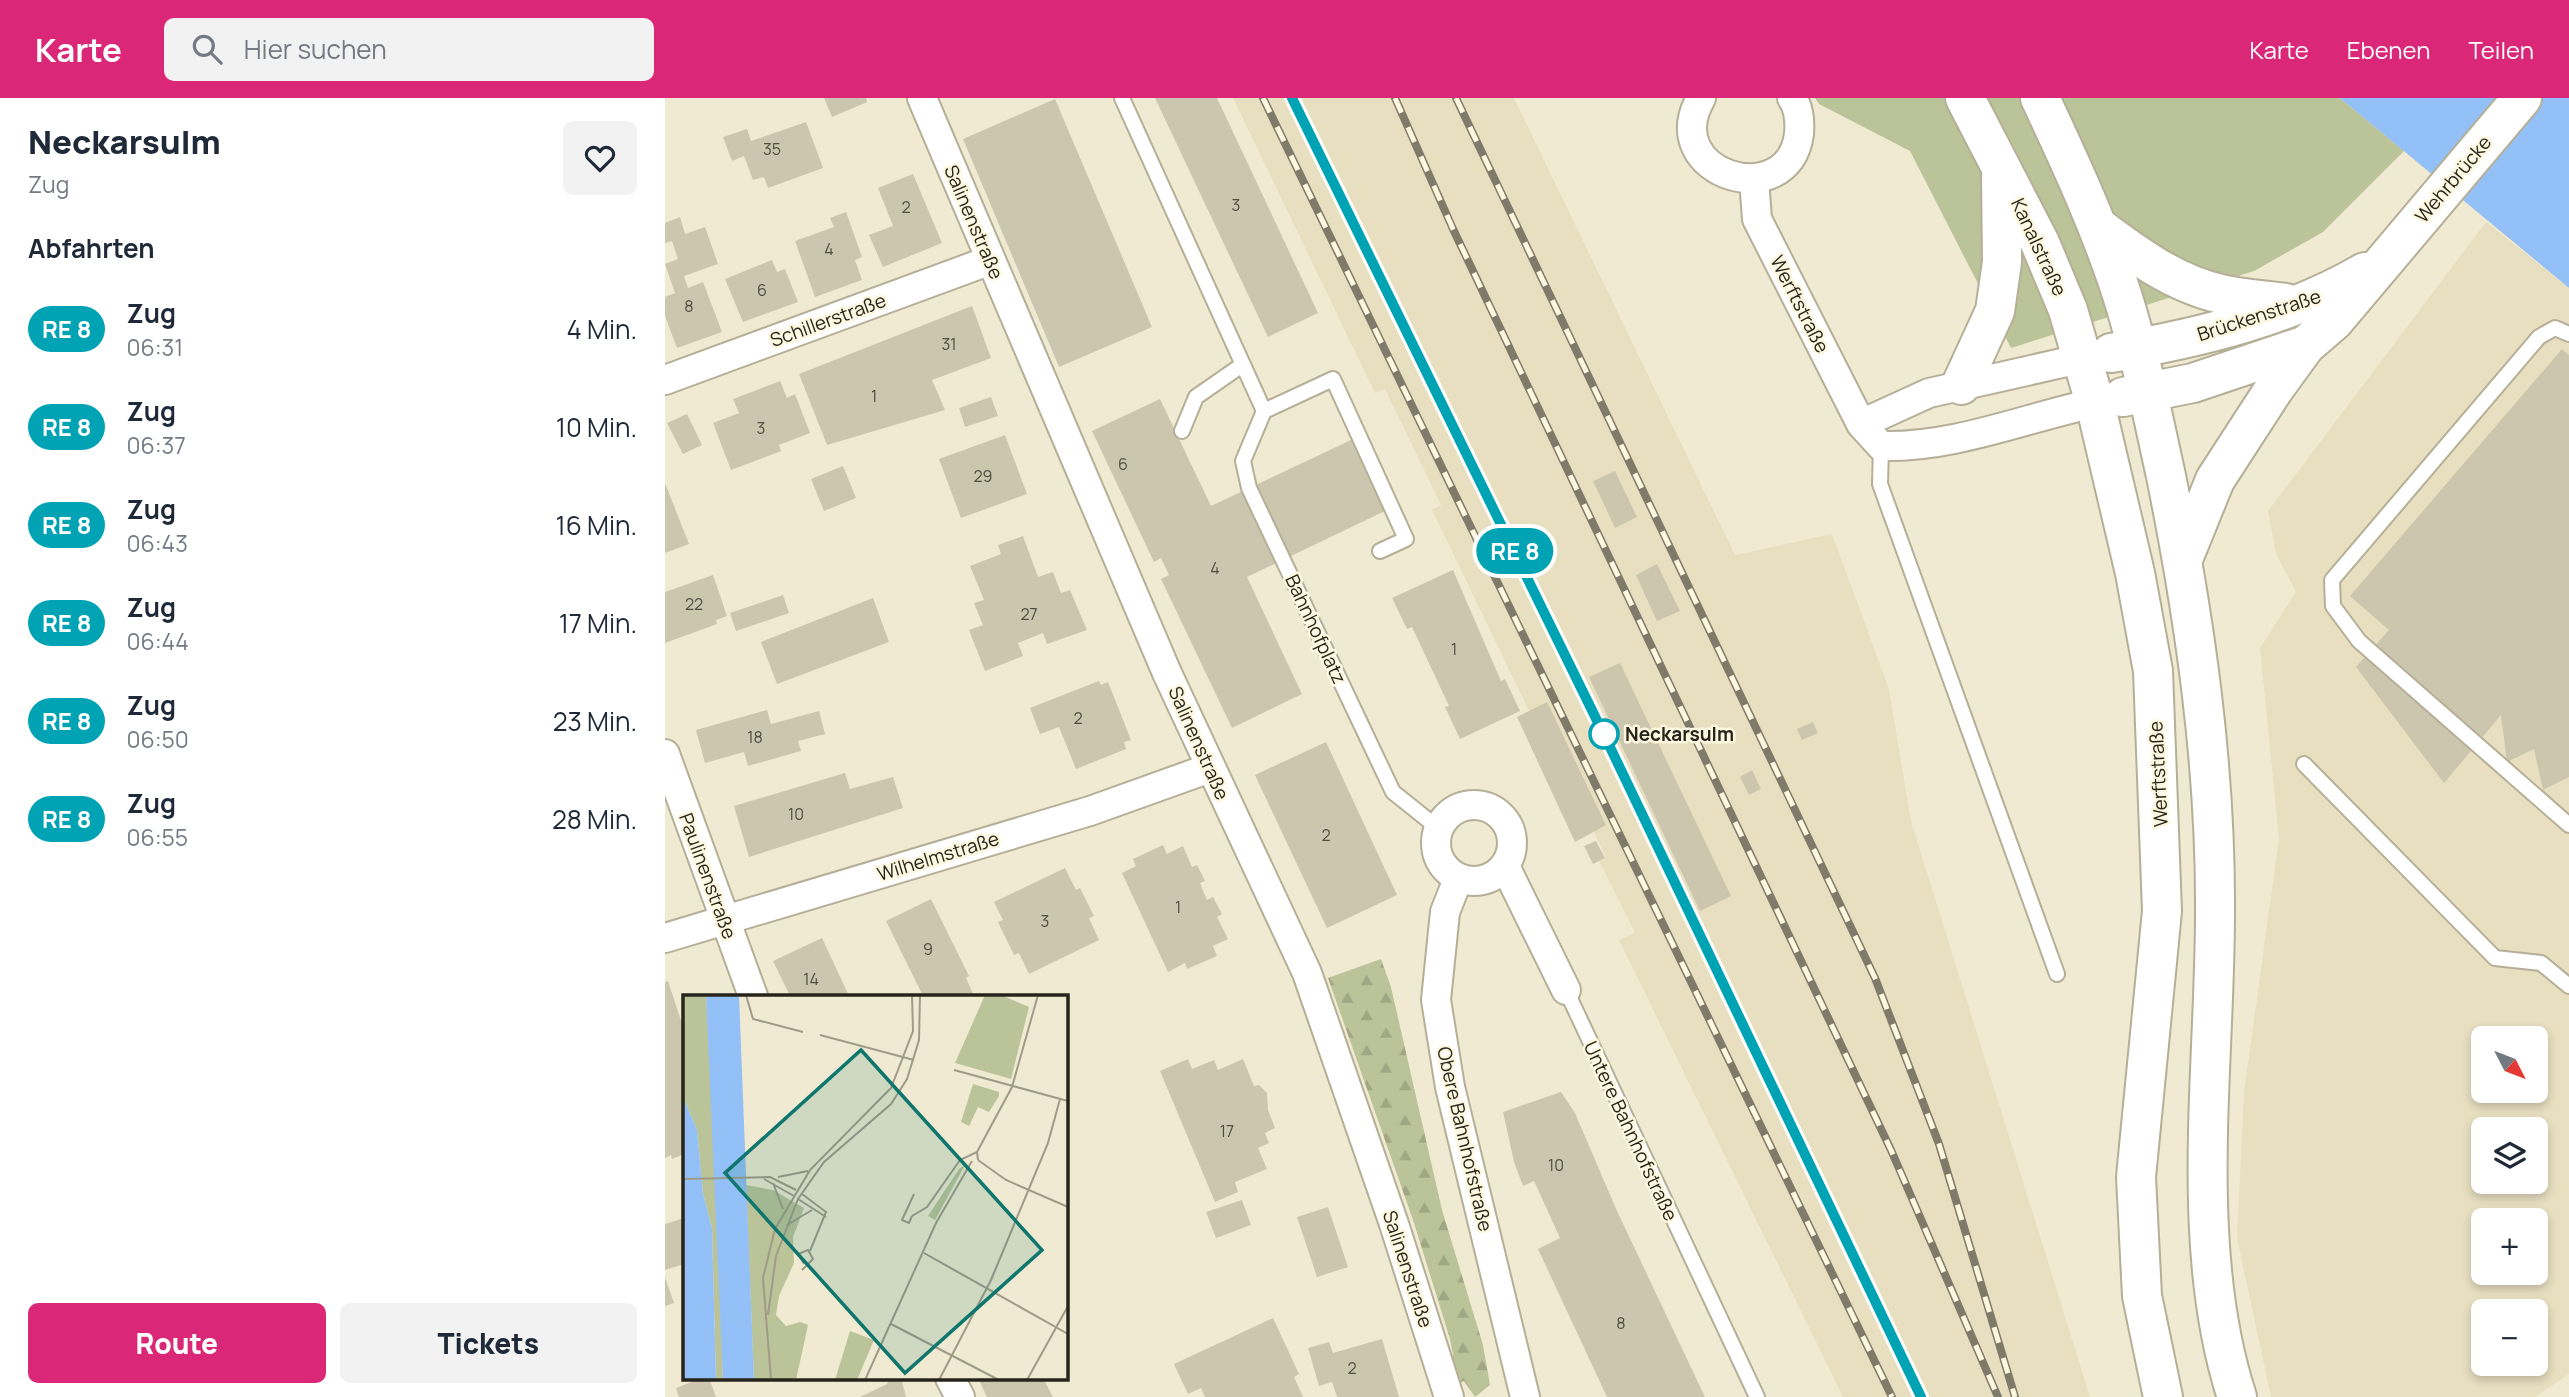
<!DOCTYPE html>
<html lang="de">
<meta charset="utf-8">
<style>
body{margin:0;font-family:Manrope,sans-serif;background:#f2f2f3;color:#1f2937;height:100vh;display:flex;flex-direction:column;font-size:26px;white-space:nowrap}
*{box-sizing:border-box;margin:0}
p{font-size:23px;color:#747a83}
.icon{flex:none;width:38px;height:38px;fill:none;stroke:currentColor;stroke-width:2;stroke-linecap:round;stroke-linejoin:round}
.map{position:relative;flex:1;overflow:hidden}
.sheet{display:flex;flex-direction:column;background:#fff;width:665px}
.sheet>*{flex:none}
.badge{padding:0 14px;border-radius:23px;font-size:24px;line-height:46px}
.needle{width:46px;rotate:132deg}
.tools{position:absolute;left:1806px;top:928px;display:grid;gap:14px}
.tools a{display:grid;place-items:center;width:77px;height:77px;border-radius:10px;background:#fff;box-shadow:0 4px 10px #0003;font-size:35px}
.map>.badge{position:absolute;translate:-50% -50%;box-shadow:0 0 0 4px #fff}
h2{padding:0 28px;font-size:26px;line-height:63px}
.round{display:grid;place-items:center;flex:none;width:74px;height:74px;border-radius:10px;background:#f2f2f3}
.headline{display:flex;align-items:center;justify-content:space-between;height:119px;padding:0 28px}
h1{font-size:33px;font-weight:800;line-height:52px}
.cta{display:flex;gap:14px;margin-top:auto;padding:14px 28px}
.cta a{flex:1;height:80px;border-radius:10px;background:#db2777;color:#fff;font-size:28px;font-weight:800;line-height:80px;text-align:center}
.cta a+a{background:#f2f2f3;color:#1f2937}
ul{padding:0;list-style:none}
li{display:flex;align-items:center;gap:21px;height:98px;padding:0 28px}
li div{flex:1}
li b{display:block;font-size:26px}
li em{font-style:normal}
li .badge{min-width:77px;font-weight:700;text-align:center}
header{display:flex;align-items:center;gap:42px;box-sizing:border-box;height:98px;padding:0 35px;background:#db2777;color:#fff}
header strong{font-size:33px}
nav{display:flex;gap:38px;margin-inline-start:auto;font-size:24px}
.search{width:490px;height:63px;background:#f2f2f3;display:flex;align-items:center;gap:18px;box-sizing:border-box;padding:0 24px;border-radius:10px;color:#747a83;font-size:26px}
main{display:flex;flex:1;min-height:0}
.map>svg:first-child{display:block}
.built{fill:#e8dfc1;fill-rule:evenodd}
.grass{fill:#bbc399}
.forest{fill:url(#forest-firs)}
.water{fill:#93c0f6}
.building{fill:#cdc6af}
.lines{fill:none;stroke-linecap:round;stroke-linejoin:round}
.service-casing{stroke:#b5af98;stroke-width:18}
.minor-casing{stroke:#b5af98;stroke-width:32}
.secondary-casing{stroke:#b5af98;stroke-width:42}
.service{stroke:#fff;stroke-width:14}
.minor{stroke:#fff;stroke-width:28}
.secondary{stroke:#fff;stroke-width:38}
.rail-casing{stroke:#7f7a6a;stroke-width:8}
.rail{stroke:#fef7df;stroke-width:5;stroke-dasharray:16;stroke-linecap:butt}
.line-casing{stroke:#fff;stroke-width:16}
.line{stroke:#00a3b4;stroke-width:10}
.stop-dot{fill:#fff;stroke:#00a3b4;stroke-width:3.5}
.labels{text-anchor:middle;stroke-width:5;stroke-linejoin:round;paint-order:stroke}
.number-label{font-size:16px;fill:#504c40}
.street-label{font-size:19px;fill:#27241b;stroke:#fef7df}
.stop-label{font-size:19px;font-weight:bold;fill:#27241b;stroke:#fef7df;text-anchor:start}
.inset-road{fill:none;stroke:#a09b89;stroke-width:2}
.view{fill:#0f766e;fill-opacity:0.15;stroke:#0f766e;stroke-width:3.5}
.inset-edge{fill:none;stroke:#27241b;stroke-width:3.5}
</style>
<header>
<strong>Karte</strong>
<div class="search"><svg class="icon" aria-label="search" viewBox="0 0 24 24"><circle cx="10" cy="10" r="6"/><path d="M15 15l6 6"/></svg>Hier suchen</div>
<nav><a>Karte</a><a>Ebenen</a><a>Teilen</a></nav>
</header>
<main>
<section class="sheet">
<div class="headline"><div><h1>Neckarsulm</h1><p>Zug</p></div><a class="round"><svg class="icon" aria-label="heart" viewBox="0 0 24 24"><path d="M12 20l-8-8c-3-5 5-10 8-4 3-6 11-1 8 4z"/></svg></a></div>
<h2>Abfahrten</h2>
<ul>
<li><span class="badge" style="background:#00a3b4;color:#fff">RE 8</span><div><b>Zug</b><p>06:31</p></div><em>4 Min.</em></li>
<li><span class="badge" style="background:#00a3b4;color:#fff">RE 8</span><div><b>Zug</b><p>06:37</p></div><em>10 Min.</em></li>
<li><span class="badge" style="background:#00a3b4;color:#fff">RE 8</span><div><b>Zug</b><p>06:43</p></div><em>16 Min.</em></li>
<li><span class="badge" style="background:#00a3b4;color:#fff">RE 8</span><div><b>Zug</b><p>06:44</p></div><em>17 Min.</em></li>
<li><span class="badge" style="background:#00a3b4;color:#fff">RE 8</span><div><b>Zug</b><p>06:50</p></div><em>23 Min.</em></li>
<li><span class="badge" style="background:#00a3b4;color:#fff">RE 8</span><div><b>Zug</b><p>06:55</p></div><em>28 Min.</em></li>
</ul>
<div class="cta"><a>Route</a><a>Tickets</a></div>
</section>
<div class="map">
<svg width="1904" height="1299" viewBox="0 0 1904 1299">
<defs>
<pattern id="forest-firs" width="22" height="20" patternUnits="userSpaceOnUse" patternTransform="scale(1.75)"><rect width="22" height="20" fill="#bbc399"/><path d="M5 1l3.5 6h-7zM16 11l3.5 6h-7z" fill="#a1a783"/></pattern>
</defs>
<rect width="100%" height="100%" fill="#f1ead2"/>
<path class="built" d="M 568,0 L 849,0 L 1070,457 L 1167,436 L 1224,591 L 1246,723 L 1425,1299 L 1178,1299 L 954,842 L 970,835 L 934,763 L 941,759 L 905,684 L 899,685 L 767,412 L 776,407 L 720,291 L 710,295 Z
M 1821,124 L 1904,190 L 1904,1276 L 1870,1299 L 1606,1299 L 1572,1140 L 1579,994 L 1614,741 L 1595,550 L 1631,494 L 1611,455 L 1603,413 ZM 1818,940 L 1871,940 L 1871,992 L 1818,992 ZM 1818,1031 L 1871,1031 L 1871,1083 L 1818,1083 ZM 1818,1122 L 1871,1122 L 1871,1174 L 1818,1174 ZM 1818,1213 L 1871,1213 L 1871,1265 L 1818,1265 Z"/>
<path class="grass" d="M 1150,0 L 1675,0 L 1739,53 L 1658,134 L 1589,173 L 1346,250 L 1245,53 L 1154,6 Z"/>
<path class="forest" d="M 716,861 L 726,889 L 777,1112 L 818,1247 L 825,1287 L 810,1299 L 799,1283 L 788,1287 L 782,1270 L 788,1257 L 785,1241 L 748,1122 L 663,880 Z"/>
<path class="water" d="M 1675,0 L 1904,0 L 1904,190 Z"/>
<path class="building" d="M 159,0 L 201,0 L 202,4 L 167,19 Z
M 490,0 L 552,0 L 653,215 L 603,239 Z
M 390,1 L 487,229 L 394,269 L 298,41 Z
M 141,24 L 158,70 L 103,90 L 99,79 L 88,82 L 79,58 L 67,63 L 58,39 L 82,31 L 86,43 Z
M 248,76 L 277,145 L 218,169 L 204,137 L 228,128 L 213,90 Z
M 181,114 L 197,159 L 190,162 L 197,182 L 150,199 L 130,143 L 169,129 L 165,120 Z
M 15,119 L 20,136 L 40,129 L 53,166 L 19,178 L 23,190 L 38,184 L 57,234 L 12,250 L 0,218 L 0,199 L 10,195 L 0,166 L 13,161 L 7,143 L 0,145 L 0,125 Z
M 107,162 L 112,174 L 120,171 L 133,204 L 78,224 L 60,181 Z
M 307,208 L 326,260 L 267,282 L 280,312 L 162,347 L 134,276 Z
M 1897,251 L 1904,257 L 1904,679 L 1878,692 L 1869,651 L 1842,664 L 1836,617 L 1779,685 L 1691,569 L 1724,532 L 1685,498 Z
M 115,283 L 122,300 L 130,296 L 145,335 L 114,347 L 116,353 L 66,372 L 48,325 L 74,315 L 68,301 Z
M 326,299 L 333,318 L 300,329 L 294,310 Z
M 495,301 L 546,408 L 688,341 L 722,412 L 582,479 L 637,596 L 567,630 L 496,481 L 504,477 L 496,460 L 489,464 L 427,333 Z
M 22,316 L 37,347 L 18,356 L 2,325 Z
M 340,337 L 362,396 L 296,420 L 274,361 Z
M 178,368 L 191,400 L 159,413 L 146,381 Z
M 950,373 L 972,419 L 950,430 L 928,383 Z
M 0,385 L 24,446 L 0,455 Z
M 358,438 L 373,479 L 388,474 L 396,495 L 405,492 L 422,532 L 382,546 L 378,535 L 353,545 L 358,558 L 320,573 L 304,532 L 318,527 L 309,505 L 319,502 L 305,468 L 336,456 L 333,447 Z
M 992,466 L 1015,513 L 992,523 L 971,477 Z
M 788,472 L 836,583 L 840,581 L 855,613 L 795,641 L 780,609 L 784,608 L 747,529 L 742,531 L 727,500 Z
M 48,477 L 62,518 L 51,522 L 52,526 L 0,545 L 0,494 Z
M 118,497 L 124,515 L 71,533 L 65,515 Z
M 208,500 L 224,544 L 112,586 L 96,544 Z
M 955,565 L 1066,798 L 1035,813 L 924,579 Z
M 434,583 L 436,587 L 443,584 L 466,642 L 459,644 L 461,651 L 411,671 L 394,629 L 375,636 L 365,610 Z
M 882,604 L 941,727 L 910,744 L 852,619 Z
M 102,612 L 106,626 L 154,613 L 160,636 L 133,643 L 136,653 L 83,668 L 79,654 L 40,665 L 31,632 Z
M 1148,624 L 1153,635 L 1137,642 L 1132,631 Z
M 661,644 L 732,797 L 662,830 L 590,677 Z
M 1087,672 L 1096,691 L 1084,697 L 1075,679 Z
M 180,675 L 185,691 L 228,679 L 238,710 L 84,759 L 69,708 Z
M 931,743 L 940,760 L 928,766 L 919,748 Z
M 498,747 L 502,756 L 518,748 L 527,769 L 532,767 L 540,783 L 535,785 L 542,802 L 548,799 L 557,816 L 552,819 L 563,841 L 548,848 L 552,858 L 522,871 L 520,865 L 503,874 L 457,775 L 471,768 L 468,761 Z
M 400,770 L 411,792 L 415,790 L 429,818 L 424,820 L 434,842 L 364,876 L 354,855 L 349,857 L 333,824 L 338,822 L 329,804 Z
M 266,801 L 304,878 L 301,880 L 309,898 L 258,898 L 221,823 Z
M 157,840 L 184,898 L 125,898 L 108,863 Z
M 3,883 L 19,932 L 19,1056 L 7,1061 L 6,1057 L 0,1060 L 0,884 Z
M 523,961 L 527,971 L 549,962 L 553,972 L 578,961 L 589,988 L 594,987 L 602,995 L 603,1012 L 610,1030 L 600,1035 L 604,1045 L 593,1050 L 602,1071 L 570,1084 L 573,1094 L 550,1104 L 495,973 Z
M 896,994 L 910,1015 L 952,1113 L 1040,1299 L 942,1299 L 873,1151 L 895,1140 L 869,1083 L 858,1088 L 849,1064 L 838,1014 Z
M 577,1102 L 586,1127 L 551,1140 L 541,1114 Z
M 663,1109 L 683,1169 L 652,1179 L 632,1119 Z
M 19,1120 L 19,1166 L 0,1172 L 0,1126 Z
M 0,1179 L 9,1205 L 0,1208 Z
M 608,1220 L 634,1276 L 629,1279 L 638,1299 L 540,1299 L 536,1290 L 523,1296 L 509,1266 Z
M 717,1241 L 734,1299 L 672,1299 L 667,1284 L 654,1288 L 643,1250 L 664,1244 L 668,1255 Z
M 28,1280 L 44,1280 L 51,1299 L 14,1299 L 11,1290 L 29,1283 Z
M 225,1280 L 237,1283 L 241,1299 L 195,1299 L 222,1286 Z
M 313,1280 L 389,1280 L 380,1284 L 388,1299 L 322,1299 Z"/>
<g class="lines">
<g class="service-casing">
<path id="service" d="M 457,0 L 599,313 L 668,281 L 741,441 L 715,453
M 1904,236 L 1890,230 L 1874,239 L 1667,482 L 1668,508 L 1694,543 L 1904,727
M 599,313 L 578,363 L 584,390 L 728,694 L 773,730
M 517,333 L 531,299 L 577,267
M 1216,348 L 1215,386 L 1392,876
M 1639,666 L 1830,860 L 1876,865 L 1904,888
M 901,892 L 1092,1299"/>
</g>
<g class="minor-casing">
<path id="minor" d="M 257,0 L 502,575 L 642,875 L 729,1126 L 784,1299
M 1036,0 C 992,77 1124,116 1134,36 C 1135,24 1134,10 1127,0
M 1089,81 L 1092,121 L 1196,326 L 1216,348 C 1290,350 1359,320 1430,305
M 0,282 L 326,162
M 1196,326 L 1264,295 L 1419,260
M 0,656 L 88,898
M771 745a38 38 0 1 1 76 0a38 38 0 1 1-76 0Z
M 840,768 L 901,892
M 793,781 L 780,814 L 771,902 L 785,989 L 860,1299
M 0,840 L 425,713 L 545,670
M 285,1280 L 295,1299"/>
</g>
<g class="secondary-casing">
<path id="secondary" d="M 1300,0 L 1375,145 L 1403,212 L 1430,305 L 1470,475 L 1488,573 L 1497,813 L 1471,1079 L 1477,1198 L 1498,1299
M 1375,0 C 1406,66 1437,133 1459,203 C 1477,261 1488,320 1501,378 C 1530,522 1551,668 1550,815 C 1550,971 1523,1149 1572,1299
M 1432,128 C 1469,156 1510,186 1556,196 C 1577,201 1600,202 1621,205
M 1446,255 C 1533,240 1623,219 1700,174
M 1296,287 L 1330,213 L 1337,164 L 1336,78
M 1458,299 L 1528,285 L 1641,247 L 1669,223 L 1857,0
M 1518,461 L 1550,382 L 1609,291 L 1641,247"/>
</g>
<use href="#service" class="service"/>
<use href="#minor" class="minor"/>
<use href="#secondary" class="secondary"/>
<g class="rail-casing">
<path id="rail" d="M 598,0 L 1227,1299
M 627,0 L 978,718 L 1256,1299
M 730,0 L 788,131 L 1226,1052 L 1333,1299
M 791,0 L 1210,880 L 1274,1046 L 1350,1299"/>
</g>
<use href="#rail" class="rail"/>
</g>
<g class="lines">
<g class="line-casing">
<path id="line" d="M 627,0 L 944,647 L 1256,1299"/>
</g>
<use href="#line" class="line"/>
</g>
<circle class="stop-dot" cx="939" cy="636" r="14"/>
<g class="labels">
<g class="number-label">
<text x="107" y="57">35</text>
<text x="571" y="113">3</text>
<text x="241" y="115">2</text>
<text x="164" y="157">4</text>
<text x="97" y="198">6</text>
<text x="24" y="214">8</text>
<text x="284" y="252">31</text>
<text x="209" y="304">1</text>
<text x="96" y="336">3</text>
<text x="458" y="372">6</text>
<text x="318" y="384">29</text>
<text x="550" y="476">4</text>
<text x="29" y="512">22</text>
<text x="364" y="522">27</text>
<text x="789" y="557">1</text>
<text x="413" y="626">2</text>
<text x="90" y="645">18</text>
<text x="131" y="722">10</text>
<text x="661" y="743">2</text>
<text x="513" y="815">1</text>
<text x="380" y="829">3</text>
<text x="263" y="857">9</text>
<text x="146" y="887">14</text>
<text x="562" y="1039">17</text>
<text x="891" y="1073">10</text>
<text x="956" y="1231">8</text>
<text x="687" y="1276">2</text>
</g>
<g class="street-label">
<text transform="translate(1788 81) rotate(-50)" y="7">Wehrbrücke</text>
<text transform="translate(309 124) rotate(67)" y="7">Salinenstraße</text>
<text transform="translate(1374 149) rotate(65)" y="7">Kanalstraße</text>
<text transform="translate(1135 206) rotate(63)" y="7">Werftstraße</text>
<text transform="translate(1594 217) rotate(-18)" y="7">Brückenstraße</text>
<text transform="translate(163 222) rotate(-20)" y="7">Schillerstraße</text>
<text transform="translate(651 531) rotate(65)" y="7">Bahnhofplatz</text>
<text transform="translate(534 645) rotate(66)" y="7">Salinenstraße</text>
<text transform="translate(1493 676) rotate(-93)" y="7">Werftstraße</text>
<text transform="translate(273 758) rotate(-17)" y="7">Wilhelmstraße</text>
<text transform="translate(43 778) rotate(70)" y="7">Paulinenstraße</text>
<text transform="translate(966 1033) rotate(65)" y="7">Untere Bahnhofstraße</text>
<text transform="translate(800 1041) rotate(77)" y="7">Obere Bahnhofstraße</text>
<text transform="translate(743 1171) rotate(72)" y="7">Salinenstraße</text>
</g>
<g class="stop-label">
<text x="960" y="643">Neckarsulm</text>
</g>
</g>
<g transform="translate(18 897)">
<rect width="385" height="385" fill="#f1ead2"/>
<path d="M 23,0 L 32,162 L 40,385 L 33,385 L 29,233 L 20,199 L 14,135 L 0,102 L 0,1 ZM 63,190 L 90,195 L 121,213 L 110,242 L 111,268 L 96,301 L 93,320 L 103,331 L 117,327 L 125,330 L 113,385 L 71,385 Z" fill="#bbc399"/>
<path d="M 290,89 L 316,97 L 316,101 L 306,117 L 295,112 L 286,131 L 278,127 ZM 282,170 L 252,225 L 245,221 L 276,174 Z" fill="#bbc399"/>
<path d="M 302,0 L 318,0 L 346,12 L 328,84 L 272,68 ZM 167,336 L 191,345 L 174,385 L 152,385 Z" fill="#bbc399"/>
<path d="M 23,0 L 56,0 L 71,385 L 40,385 ZM 0,102 L 14,135 L 20,199 L 29,233 L 33,385 L 0,385 Z" fill="#93c0f6"/>
<path class="inset-road" d="M 63,0 L 70,24 L 120,37M 137,40 L 231,65M 271,75 L 385,106M 295,165 L 294,157 L 329,92 L 355,0M 295,165 L 323,185 L 385,212M 95,182 L 125,176M 0,184 L 87,182 L 113,195M 81,184 L 111,201M 90,188 L 100,214M 119,199 L 143,217 L 127,256M 115,204 L 143,222M 229,221 L 244,212 L 277,165 L 294,157M 229,221 L 226,228 L 219,225 L 231,199M 104,230 L 129,215M 241,258 L 385,339M 119,275 L 130,264 L 125,255 L 115,259 L 121,269M 85,320 L 93,261 L 115,204 L 141,167 L 208,109 L 224,84 L 236,45 L 237,0M 208,329 L 316,385M 88,385 L 80,283 L 92,234 L 127,175 L 208,93 L 230,36 L 229,0M 182,385 L 253,228 L 289,166M 256,385 L 308,285 L 365,148 L 377,104M 344,385 L 385,311"/>
<path class="view" d="M 178,55 L 359,255 L 222,378 L 42,178 Z"/>
<rect width="385" height="385" class="inset-edge"/>
</g>
</svg>
<div class="tools">
<a><svg class="needle" viewBox="-14 -14 28 28"><path d="M0-13l5 13h-10z" fill="#e53935"/><path d="M0 13l5-13h-10z" fill="#747a83"/></svg></a>
<a><svg class="icon" aria-label="layers" viewBox="0 0 24 24"><path d="M12 4l9 5-9 5-9-5zM3 14l9 5 9-5"/></svg></a>
<a>+</a>
<a>−</a>
</div>
<b class="badge" style="left:850px;top:453px;background:#00a3b4;color:#fff">RE 8</b>
</div>
</main>
